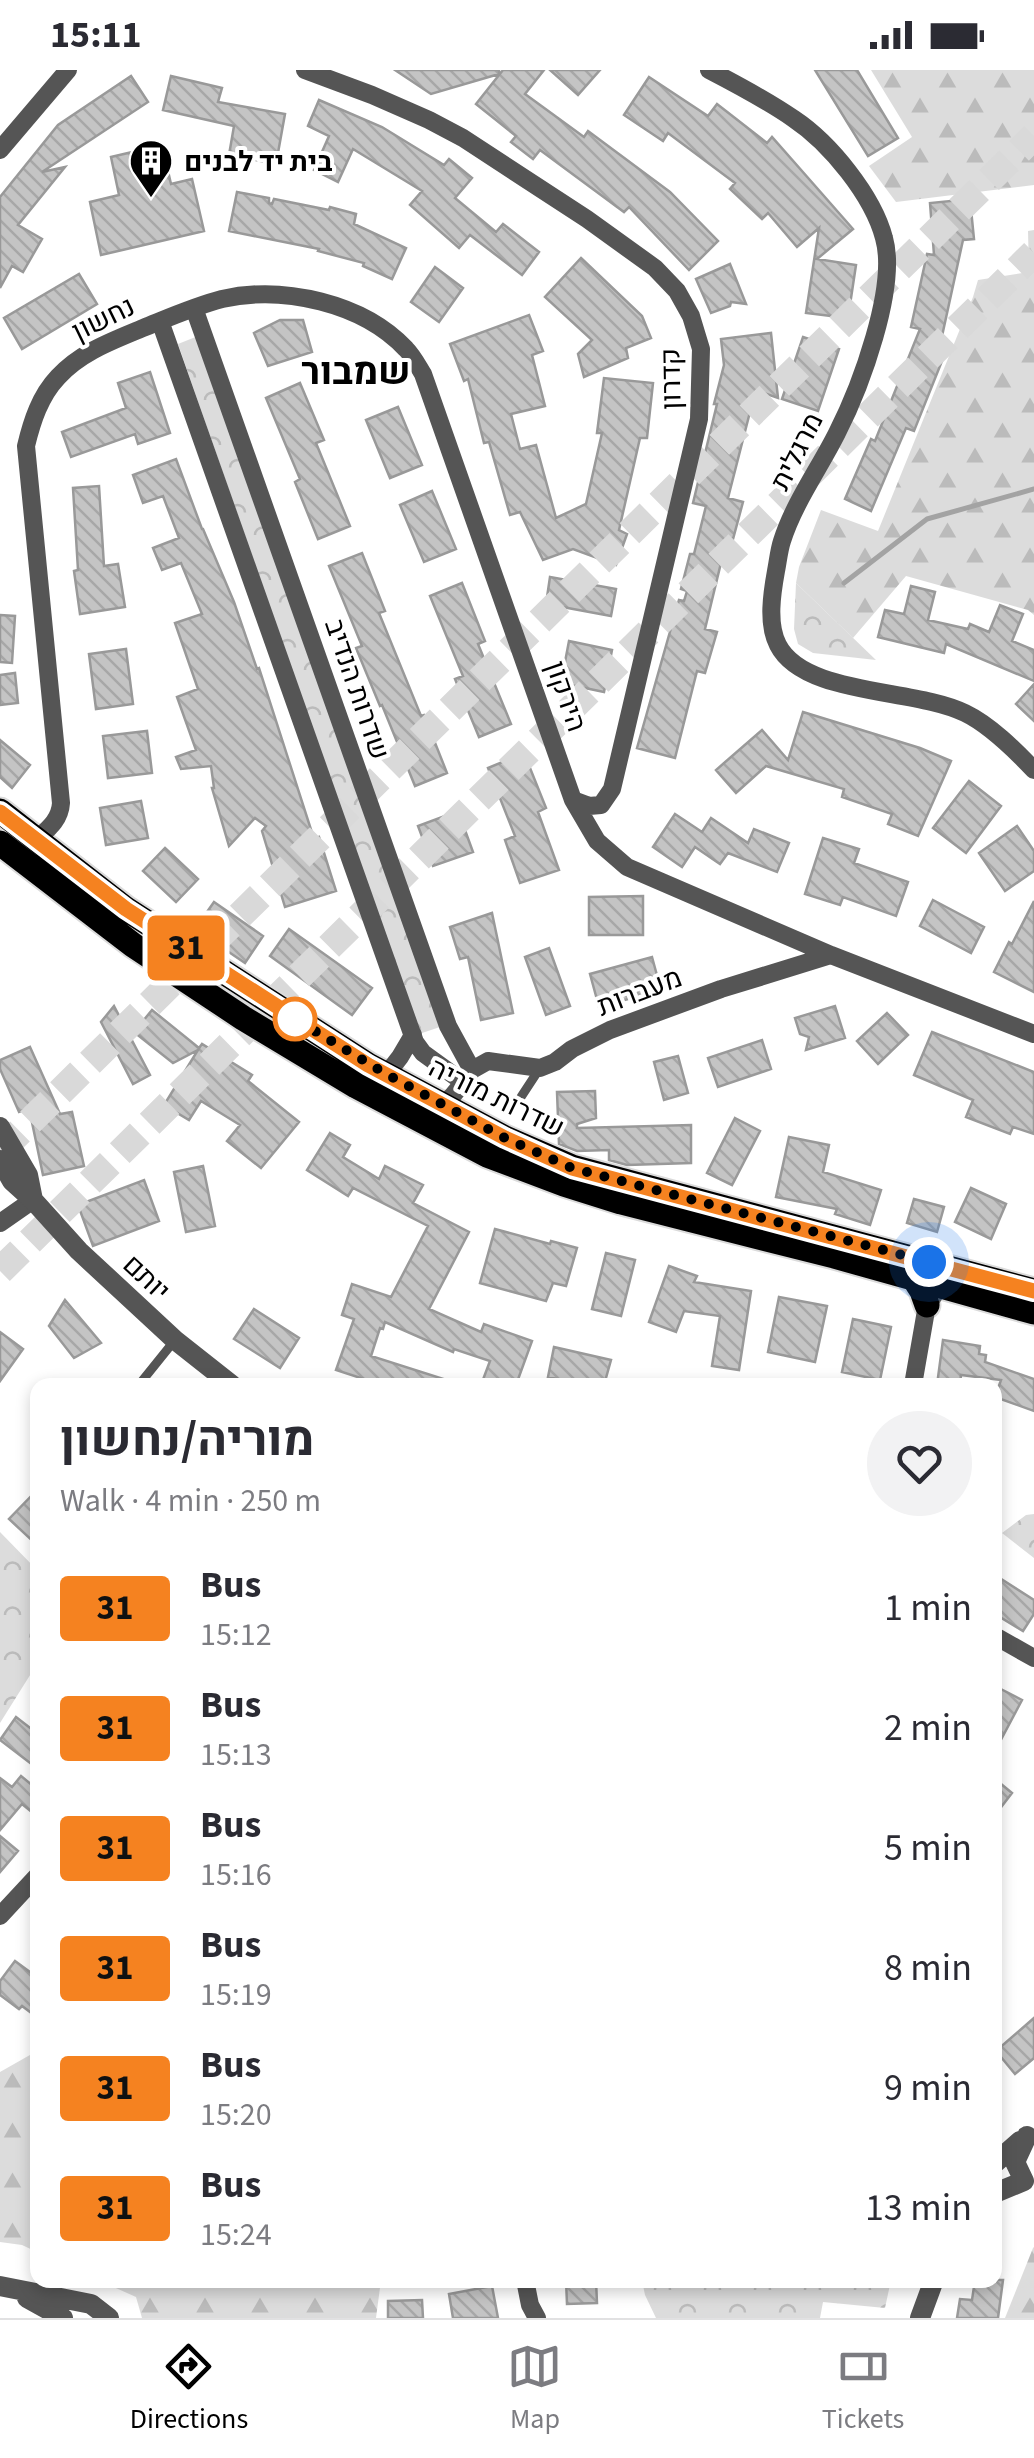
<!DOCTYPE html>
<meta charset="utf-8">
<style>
body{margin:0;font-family:"Source Sans 3",Heebo,sans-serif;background:#f2f2f3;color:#2b2b33;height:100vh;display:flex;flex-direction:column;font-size:38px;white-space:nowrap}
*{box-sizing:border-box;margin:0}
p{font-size:32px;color:#7c7c81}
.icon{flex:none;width:55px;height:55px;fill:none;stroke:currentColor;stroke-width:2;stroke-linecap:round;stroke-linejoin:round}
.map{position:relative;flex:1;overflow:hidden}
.side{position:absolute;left:30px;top:1308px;width:972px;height:910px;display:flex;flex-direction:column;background:#fff;border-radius:20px;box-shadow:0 5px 15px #0003}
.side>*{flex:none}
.badge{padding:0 20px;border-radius:8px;font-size:35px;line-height:65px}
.you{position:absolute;width:50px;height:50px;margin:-25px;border:8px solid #fff;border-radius:50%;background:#1a73e8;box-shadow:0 0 0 15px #1a73e833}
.map>.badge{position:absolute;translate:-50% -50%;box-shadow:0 0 0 5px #fff}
.round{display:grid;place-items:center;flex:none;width:105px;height:105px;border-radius:52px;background:#f2f2f3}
.headline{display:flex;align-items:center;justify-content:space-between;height:170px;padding:0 30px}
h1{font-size:48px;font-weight:700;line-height:75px}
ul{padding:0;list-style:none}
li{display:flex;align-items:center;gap:30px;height:120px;padding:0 30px}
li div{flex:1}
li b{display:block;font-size:38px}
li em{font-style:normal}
li .badge{min-width:110px;font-weight:700;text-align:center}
.status{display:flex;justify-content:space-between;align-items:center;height:70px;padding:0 50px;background:#fff;direction:ltr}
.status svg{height:28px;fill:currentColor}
.tabs{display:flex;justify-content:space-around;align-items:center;height:140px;border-top:2px solid #e1e1e2;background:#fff;font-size:28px;color:#7c7c81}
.tabs a{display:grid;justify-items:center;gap:5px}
.tabs .on{color:#000}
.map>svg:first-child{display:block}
.forest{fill:url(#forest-firs)}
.park{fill:url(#park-crowns)}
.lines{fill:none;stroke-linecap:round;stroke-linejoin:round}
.stream{stroke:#a3a3a3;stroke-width:5}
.building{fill:url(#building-back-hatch);stroke:#999;stroke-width:2.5}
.trunk-tunnel{stroke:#d9d9d9;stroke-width:28;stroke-dasharray:28 14;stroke-linecap:butt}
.primary-casing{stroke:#dbdbdb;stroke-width:29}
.service{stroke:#555;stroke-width:9}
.minor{stroke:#555;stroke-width:18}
.tertiary{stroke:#555;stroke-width:20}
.primary{stroke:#000;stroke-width:25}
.line-casing{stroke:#fff;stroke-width:22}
.line{stroke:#f58220;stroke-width:15}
.walk{stroke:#000;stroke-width:10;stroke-dasharray:0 18}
.stop-dot{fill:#fff;stroke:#f58220;stroke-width:5}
.labels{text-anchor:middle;stroke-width:8;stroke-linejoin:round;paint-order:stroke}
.poi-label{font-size:28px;font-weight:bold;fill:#000;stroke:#fff;text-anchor:start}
.street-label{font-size:28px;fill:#000;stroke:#fff}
.district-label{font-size:38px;font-weight:bold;fill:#000;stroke:#fff}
</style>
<div class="status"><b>15:11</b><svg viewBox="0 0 49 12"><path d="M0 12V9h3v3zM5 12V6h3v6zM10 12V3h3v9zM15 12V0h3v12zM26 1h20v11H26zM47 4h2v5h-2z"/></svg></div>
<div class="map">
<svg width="1034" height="2248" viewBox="0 0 1034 2248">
<defs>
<pattern id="forest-firs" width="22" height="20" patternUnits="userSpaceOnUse" patternTransform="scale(2.5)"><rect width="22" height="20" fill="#dcdcdc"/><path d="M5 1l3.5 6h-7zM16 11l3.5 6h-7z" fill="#bbb"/></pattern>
<pattern id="park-crowns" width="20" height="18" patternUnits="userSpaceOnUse" patternTransform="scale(2.5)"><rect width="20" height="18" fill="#dcdcdc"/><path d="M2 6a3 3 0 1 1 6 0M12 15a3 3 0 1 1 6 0" fill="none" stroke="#bbb"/></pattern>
<pattern id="building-back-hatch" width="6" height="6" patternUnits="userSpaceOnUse" patternTransform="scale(2.5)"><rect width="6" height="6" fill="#c4c4c4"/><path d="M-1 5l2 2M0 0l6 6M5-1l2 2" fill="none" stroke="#a7a7a7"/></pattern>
</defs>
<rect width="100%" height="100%" fill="#fff"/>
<path class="forest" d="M 871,0 L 1034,0 L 1034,115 L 896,132 L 869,96 L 912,67 Z
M 1034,160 L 1034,545 L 1028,540 L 906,506 L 853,568 L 796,513 L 799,497 L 821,440 L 878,461 L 973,227 L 978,210 L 1029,202 L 1028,161 Z
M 37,1981 L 37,2182 L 22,2175 L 0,2172 L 0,2002 Z
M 1034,2177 L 1034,2248 L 1005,2248 L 1033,2178 Z
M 98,2210 L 381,2210 L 376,2248 L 142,2248 L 136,2227 Z"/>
<path class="park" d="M 198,266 L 440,957 L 419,964 L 178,274 Z
M 796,513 L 876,590 L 813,583 L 798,574 L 794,559 Z
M 1034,1444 L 1034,1488 L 1002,1463 L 1026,1445 Z
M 0,1462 L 38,1501 L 37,1594 L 0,1653 Z
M 642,2210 L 891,2210 L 885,2238 L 823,2232 L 820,2248 L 656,2248 L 645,2225 Z"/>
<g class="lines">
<path class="stream" d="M 844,513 L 927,449 L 1034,419"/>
</g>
<path class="building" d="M 395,0 L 499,0 L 499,4 L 431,24 Z
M 503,0 L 544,0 L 525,24 L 584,67 L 588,61 L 670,122 L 718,171 L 689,200 L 629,137 L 624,142 L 540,80 L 533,89 L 511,72 L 516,66 L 476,34 Z
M 550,0 L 600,0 L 578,25 Z
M 815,0 L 857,0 L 898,68 L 868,86 Z
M 131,6 L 148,32 L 42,102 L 65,97 L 18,155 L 42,169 L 23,202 L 12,196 L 0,218 L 0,127 L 58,55 Z
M 171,6 L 222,18 L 218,32 L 285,44 L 276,94 L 229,85 L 234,56 L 163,40 Z
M 649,7 L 708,46 L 717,34 L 767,73 L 772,67 L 853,159 L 817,189 L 856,195 L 848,248 L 806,243 L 819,158 L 797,177 L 768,143 L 762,149 L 730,119 L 735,113 L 668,63 L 663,71 L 624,45 Z
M 319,30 L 382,57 L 444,95 L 449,89 L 472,108 L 455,128 L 496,162 L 503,154 L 539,182 L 522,205 L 470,165 L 459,178 L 410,135 L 422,121 L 353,79 L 338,112 L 314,100 L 329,66 L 308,56 Z
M 162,75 L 171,114 L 192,109 L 204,161 L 101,185 L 90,132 L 119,125 L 111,87 Z
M 237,122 L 269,128 L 269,133 L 272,134 L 274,129 L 329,140 L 330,137 L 356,144 L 354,154 L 406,178 L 392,209 L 363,196 L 364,193 L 318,181 L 319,179 L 229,161 Z
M 970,129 L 974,169 L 963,170 L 937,289 L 942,291 L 914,361 L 906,358 L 871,441 L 845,429 L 871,369 L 875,371 L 920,259 L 911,257 L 927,184 L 934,185 L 930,133 Z
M 581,188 L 642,246 L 651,268 L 626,278 L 628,288 L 584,307 L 578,284 L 592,270 L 545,227 Z
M 730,194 L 746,234 L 731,232 L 730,236 L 711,243 L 696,209 Z
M 435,197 L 463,218 L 439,252 L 411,232 Z
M 79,204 L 97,234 L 22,279 L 4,248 Z
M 529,245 L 543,281 L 532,285 L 545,336 L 511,344 L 520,379 L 536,375 L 556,448 L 586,434 L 602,363 L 597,363 L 604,308 L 653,313 L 647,368 L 640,368 L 619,460 L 627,464 L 616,495 L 573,479 L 543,490 L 520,442 L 510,445 L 489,372 L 484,373 L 468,309 L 464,311 L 450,274 Z
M 280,250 L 303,250 L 312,282 L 268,296 L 254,263 Z
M 771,263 L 778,328 L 758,321 L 753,342 L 750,342 L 728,428 L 743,432 L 733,469 L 727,468 L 705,559 L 717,562 L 705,603 L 697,601 L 675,688 L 637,678 L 679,530 L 684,531 L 687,521 L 681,519 L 690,484 L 694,484 L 706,436 L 693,433 L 717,334 L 714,334 L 724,295 L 721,269 Z
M 803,267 L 839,279 L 818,341 L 782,329 Z
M 150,302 L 170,363 L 138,374 L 135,364 L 71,387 L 62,362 L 126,338 L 118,313 Z
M 300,313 L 324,370 L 316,373 L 350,456 L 318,469 L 295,412 L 300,409 L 266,328 Z
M 398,337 L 422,395 L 390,408 L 366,350 Z
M 176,389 L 202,459 L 203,459 L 234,532 L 257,599 L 259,598 L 314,769 L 319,767 L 336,821 L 285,837 L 262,761 L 266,756 L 255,748 L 229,776 L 212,718 L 214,718 L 211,696 L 181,699 L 176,687 L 196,680 L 177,627 L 198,619 L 175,553 L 202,544 L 181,493 L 162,500 L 153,478 L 179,468 L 163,426 L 143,433 L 133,405 Z
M 99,416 L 104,496 L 118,494 L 125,537 L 80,544 L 74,501 L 78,500 L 73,418 Z
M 432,421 L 456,479 L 424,492 L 400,435 Z
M 362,483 L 385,541 L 379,543 L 421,646 L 424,645 L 447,703 L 415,716 L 382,635 L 380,636 L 356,578 L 362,576 L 329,496 Z
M 550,507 L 616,519 L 611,546 L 546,534 Z
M 462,513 L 485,571 L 478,574 L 511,654 L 479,667 L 455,609 L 463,606 L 430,526 Z
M 911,516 L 935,522 L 928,550 L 968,559 L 970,554 L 989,562 L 1000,535 L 1023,544 L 1012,571 L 1034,580 L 1034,611 L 946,574 L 944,583 L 878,567 L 885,540 L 904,544 Z
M 0,545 L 15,546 L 12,593 L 0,592 Z
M 569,571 L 612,580 L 604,622 L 561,613 Z
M 126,579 L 133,634 L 96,639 L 89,584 Z
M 15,603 L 18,633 L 0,635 L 0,605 Z
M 1034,614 L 1034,651 L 1016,634 Z
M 803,642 L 920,678 L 951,691 L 918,766 L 888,754 L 892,744 L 842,727 L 844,719 L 766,696 L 736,723 L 716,700 L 762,660 L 788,690 Z
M 147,661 L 152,703 L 108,708 L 103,666 Z
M 0,670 L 30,695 L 12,718 L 0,707 Z
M 524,683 L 546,738 L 538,742 L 559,800 L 520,813 L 505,770 L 515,766 L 488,698 Z
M 969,711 L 1001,736 L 966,783 L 933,758 Z
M 141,731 L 148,768 L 106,775 L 100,738 Z
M 458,741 L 473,782 L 433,796 L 418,756 Z
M 675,744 L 702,762 L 711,748 L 748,773 L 754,759 L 789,773 L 777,802 L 728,783 L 720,794 L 695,777 L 682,797 L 653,777 Z
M 1017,756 L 1034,781 L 1034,801 L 1005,821 L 979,783 Z
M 823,768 L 859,779 L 854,793 L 908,812 L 896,846 L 843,827 L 840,835 L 805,824 Z
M 165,778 L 198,809 L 176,832 L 143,801 Z
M 643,826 L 643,865 L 589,865 L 589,827 Z
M 933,830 L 984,857 L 971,883 L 920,856 Z
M 1034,831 L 1034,922 L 994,902 L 1009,872 L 1012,874 Z
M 214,832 L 263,866 L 245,893 L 195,859 Z
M 492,843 L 513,943 L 481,950 L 468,887 L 460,889 L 450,857 Z
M 289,859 L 372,918 L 352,945 L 270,886 Z
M 549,878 L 570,936 L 546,945 L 525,887 Z
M 652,887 L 661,920 L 599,937 L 590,904 Z
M 114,936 L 150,1005 L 133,1014 L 101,952 Z
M 835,936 L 845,968 L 806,980 L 809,967 L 800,964 L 795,948 Z
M 152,940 L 199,978 L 202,974 L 252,1005 L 248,1011 L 299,1052 L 261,1098 L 227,1071 L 240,1055 L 201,1031 L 189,1050 L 164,1035 L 198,980 L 173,993 L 134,962 Z
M 887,943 L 908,965 L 878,994 L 857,971 Z
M 932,962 L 1034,1002 L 1034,1064 L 1013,1057 L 1010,1064 L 966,1047 L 973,1030 L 914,1005 Z
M 762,970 L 771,999 L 718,1017 L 708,988 Z
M 30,977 L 60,1044 L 72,1042 L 84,1096 L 43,1105 L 29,1038 L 19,1042 L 0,999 L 0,990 Z
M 678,986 L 688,1023 L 664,1030 L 654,992 Z
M 595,1021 L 596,1048 L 577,1054 L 577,1058 L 691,1055 L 691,1093 L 627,1095 L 609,1090 L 609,1080 L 577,1081 L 559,1074 L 557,1022 Z
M 735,1048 L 760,1061 L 732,1115 L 707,1103 Z
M 330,1063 L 350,1075 L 343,1087 L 379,1109 L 385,1096 L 423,1115 L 413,1133 L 469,1162 L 429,1239 L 481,1262 L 484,1254 L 532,1271 L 516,1315 L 481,1315 L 490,1291 L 454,1279 L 453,1282 L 385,1252 L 383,1259 L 380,1258 L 371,1286 L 453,1312 L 452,1315 L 382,1315 L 336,1300 L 354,1249 L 342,1245 L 352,1214 L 391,1227 L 428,1156 L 353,1118 L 348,1126 L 307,1100 Z
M 789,1067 L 829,1075 L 823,1102 L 881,1120 L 870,1155 L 835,1144 L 837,1139 L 776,1127 Z
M 203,1096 L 215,1156 L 186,1162 L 174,1102 Z
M 144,1110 L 159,1151 L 93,1176 L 78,1135 Z
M 971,1118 L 1006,1134 L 991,1169 L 955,1152 Z
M 914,1129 L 944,1137 L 937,1162 L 907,1153 Z
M 495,1159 L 550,1174 L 551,1171 L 577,1178 L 566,1216 L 553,1213 L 546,1231 L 480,1213 Z
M 606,1183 L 635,1190 L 621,1246 L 592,1239 Z
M 669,1196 L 697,1206 L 694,1212 L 751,1221 L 739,1300 L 712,1296 L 720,1246 L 684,1241 L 676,1262 L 649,1252 Z
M 779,1227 L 827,1236 L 815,1292 L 768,1282 Z
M 65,1230 L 101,1273 L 74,1288 L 49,1256 Z
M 254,1239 L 299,1268 L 280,1298 L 234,1269 Z
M 853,1249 L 891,1257 L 880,1310 L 842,1302 Z
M 0,1262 L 23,1279 L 0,1311 Z
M 943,1270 L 980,1276 L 979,1284 L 986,1285 L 985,1292 L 1034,1309 L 1034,1341 L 995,1327 L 1001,1310 L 961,1305 L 960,1315 L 937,1315 Z
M 554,1277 L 611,1290 L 604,1315 L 585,1315 L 548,1307 Z
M 38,1419 L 38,1476 L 9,1449 Z
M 995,1505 L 1034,1530 L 1034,1544 L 1023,1561 L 995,1544 Z
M 995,1616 L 1022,1630 L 995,1681 Z
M 16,1647 L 38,1664 L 38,1699 L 0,1670 Z
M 21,1706 L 38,1720 L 38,1747 L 22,1734 L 0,1760 L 0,1708 L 12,1717 Z
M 995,1709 L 1012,1723 L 995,1745 Z
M 0,1766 L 18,1781 L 0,1802 Z
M 15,1891 L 38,1908 L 38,1948 L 22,1936 L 19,1939 L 0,1925 L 0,1911 Z
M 1034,1948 L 1034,1988 L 1015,2004 L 996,1981 Z
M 566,2210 L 596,2210 L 597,2233 L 567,2234 Z
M 975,2210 L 1003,2210 L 998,2248 L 957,2248 L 960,2229 L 972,2230 Z
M 492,2216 L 498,2248 L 453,2248 L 449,2224 Z
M 422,2230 L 423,2248 L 388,2248 L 388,2231 Z"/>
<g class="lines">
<path class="trunk-tunnel" d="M 0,1081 L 1034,66
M 0,1201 L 1034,183"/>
<g class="primary-casing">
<path id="primary" d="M 0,741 L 126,839 L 368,995 L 505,1068 L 572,1097 L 1034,1221
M 0,773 L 133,875 L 243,948 L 356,1016 L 487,1085 L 564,1114 L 621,1132 L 834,1186 L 1034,1242
M 913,1207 L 922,1221 L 927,1235"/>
</g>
<path class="service" d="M 521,1027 L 540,998
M 143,1315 L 142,1311 L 175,1270"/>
<path class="minor" d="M 305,0 L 372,25 L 429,50 L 463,68 L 587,149 L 655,198 L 677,221 L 691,246 L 701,279 L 699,349 L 612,719 L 601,735 L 589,736 L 573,730
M 709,0 C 738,15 768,31 794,49 C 830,73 873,126 884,168 C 898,217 860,318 837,363 C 819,399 794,433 782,471 C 779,480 778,491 776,501 C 772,523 767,554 778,575 C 804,626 915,618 965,643 C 990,655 1015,680 1034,700
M 0,80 L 68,0
M 194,238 L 448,956 L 472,1000 C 461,1015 451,1031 434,1041
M 160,251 L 415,972 L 423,983 L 463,1012
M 37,769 C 48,759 60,750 61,733 L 26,376 C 32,351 40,326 58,307 C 81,282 112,271 143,258 C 168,248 195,236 222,229 C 283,215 363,233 406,279 C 413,286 418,296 423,304 L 573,730 L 597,771 L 627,797 L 831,885 L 1034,964
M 472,1000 L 488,991 L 540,998 L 555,992 L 572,979 L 610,960 L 721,919 L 831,885
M 386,1005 L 400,987 L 413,965
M 0,1153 L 33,1130
M 913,1315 L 927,1235 L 934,1225
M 995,1566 L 1034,1588
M 0,1846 L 38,1805
M 525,2210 L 530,2235 L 537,2248"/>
<path class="tertiary" d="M 0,1057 L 28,1105 L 33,1130
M 0,1090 L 12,1111 L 33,1130 L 79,1181 L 175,1270 L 232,1315
M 995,2093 L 1020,2071
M 1024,2111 L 1015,2092 L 1027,2066
M 995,2123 L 1024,2111
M 0,2216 L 91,2234 L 109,2248
M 27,2228 L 63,2248
M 920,2248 L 934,2210"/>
<use href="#primary" class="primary"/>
</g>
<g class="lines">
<g class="line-casing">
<path id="line" d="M 0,742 L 126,839 L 368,995 L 505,1068 L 572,1098 L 1034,1221"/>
</g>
<use href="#line" class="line"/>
<path class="walk" d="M 295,949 L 290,946 L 386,1004 L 505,1068 L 572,1098 L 929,1192"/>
</g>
<defs>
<g id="building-pin" transform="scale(2.25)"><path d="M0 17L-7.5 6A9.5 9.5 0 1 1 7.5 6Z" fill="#000" stroke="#fff"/><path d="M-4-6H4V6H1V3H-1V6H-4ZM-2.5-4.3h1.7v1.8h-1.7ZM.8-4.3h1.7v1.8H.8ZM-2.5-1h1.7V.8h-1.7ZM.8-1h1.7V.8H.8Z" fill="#fff"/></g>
</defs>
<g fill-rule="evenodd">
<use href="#building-pin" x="151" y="91"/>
</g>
<circle class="stop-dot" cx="295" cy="949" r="20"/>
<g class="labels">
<g class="poi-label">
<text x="184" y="101">בית יד לבנים</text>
</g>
<g class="street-label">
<text transform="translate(103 248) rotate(-26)" y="10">נחשון</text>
<text transform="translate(670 309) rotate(-91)" y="10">קדרון</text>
<text transform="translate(796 381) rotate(-63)" y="10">מרגלית</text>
<text transform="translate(358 619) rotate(71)" y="10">שדרות הנדיב</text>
<text transform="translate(567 626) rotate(71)" y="10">הירקון</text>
<text transform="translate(639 921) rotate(-21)" y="10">מעברות</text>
<text transform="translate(497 1027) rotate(26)" y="10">שדרות מוריה</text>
<text transform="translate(147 1207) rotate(43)" y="10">יותם</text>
</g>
<g class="district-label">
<text x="356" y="314">שמבור</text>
</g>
</g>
</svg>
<div class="you" style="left:929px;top:1192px"></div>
<b class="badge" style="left:186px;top:878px;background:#f58220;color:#111">31</b>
<section class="side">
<div class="headline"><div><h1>מוריה/נחשון</h1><p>Walk · 4 min · 250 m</p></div><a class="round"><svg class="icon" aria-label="heart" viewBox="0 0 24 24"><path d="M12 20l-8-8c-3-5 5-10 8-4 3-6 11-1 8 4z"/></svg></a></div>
<ul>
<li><span class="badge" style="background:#f58220;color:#111">31</span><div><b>Bus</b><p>15:12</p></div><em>1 min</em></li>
<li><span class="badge" style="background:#f58220;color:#111">31</span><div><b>Bus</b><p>15:13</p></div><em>2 min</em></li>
<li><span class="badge" style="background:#f58220;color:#111">31</span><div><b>Bus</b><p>15:16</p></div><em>5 min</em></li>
<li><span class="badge" style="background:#f58220;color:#111">31</span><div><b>Bus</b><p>15:19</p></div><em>8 min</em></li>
<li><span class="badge" style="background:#f58220;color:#111">31</span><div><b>Bus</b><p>15:20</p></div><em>9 min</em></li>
<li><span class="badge" style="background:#f58220;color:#111">31</span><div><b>Bus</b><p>15:24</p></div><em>13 min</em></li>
</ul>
</section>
</div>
<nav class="tabs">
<a class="on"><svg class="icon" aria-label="directions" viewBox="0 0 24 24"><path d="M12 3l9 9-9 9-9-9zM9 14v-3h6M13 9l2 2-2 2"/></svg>Directions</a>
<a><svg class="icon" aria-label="map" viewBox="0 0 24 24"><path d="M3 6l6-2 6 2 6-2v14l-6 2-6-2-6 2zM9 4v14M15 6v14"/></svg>Map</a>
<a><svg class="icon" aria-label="tickets" viewBox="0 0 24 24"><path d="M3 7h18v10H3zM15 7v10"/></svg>Tickets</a>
</nav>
